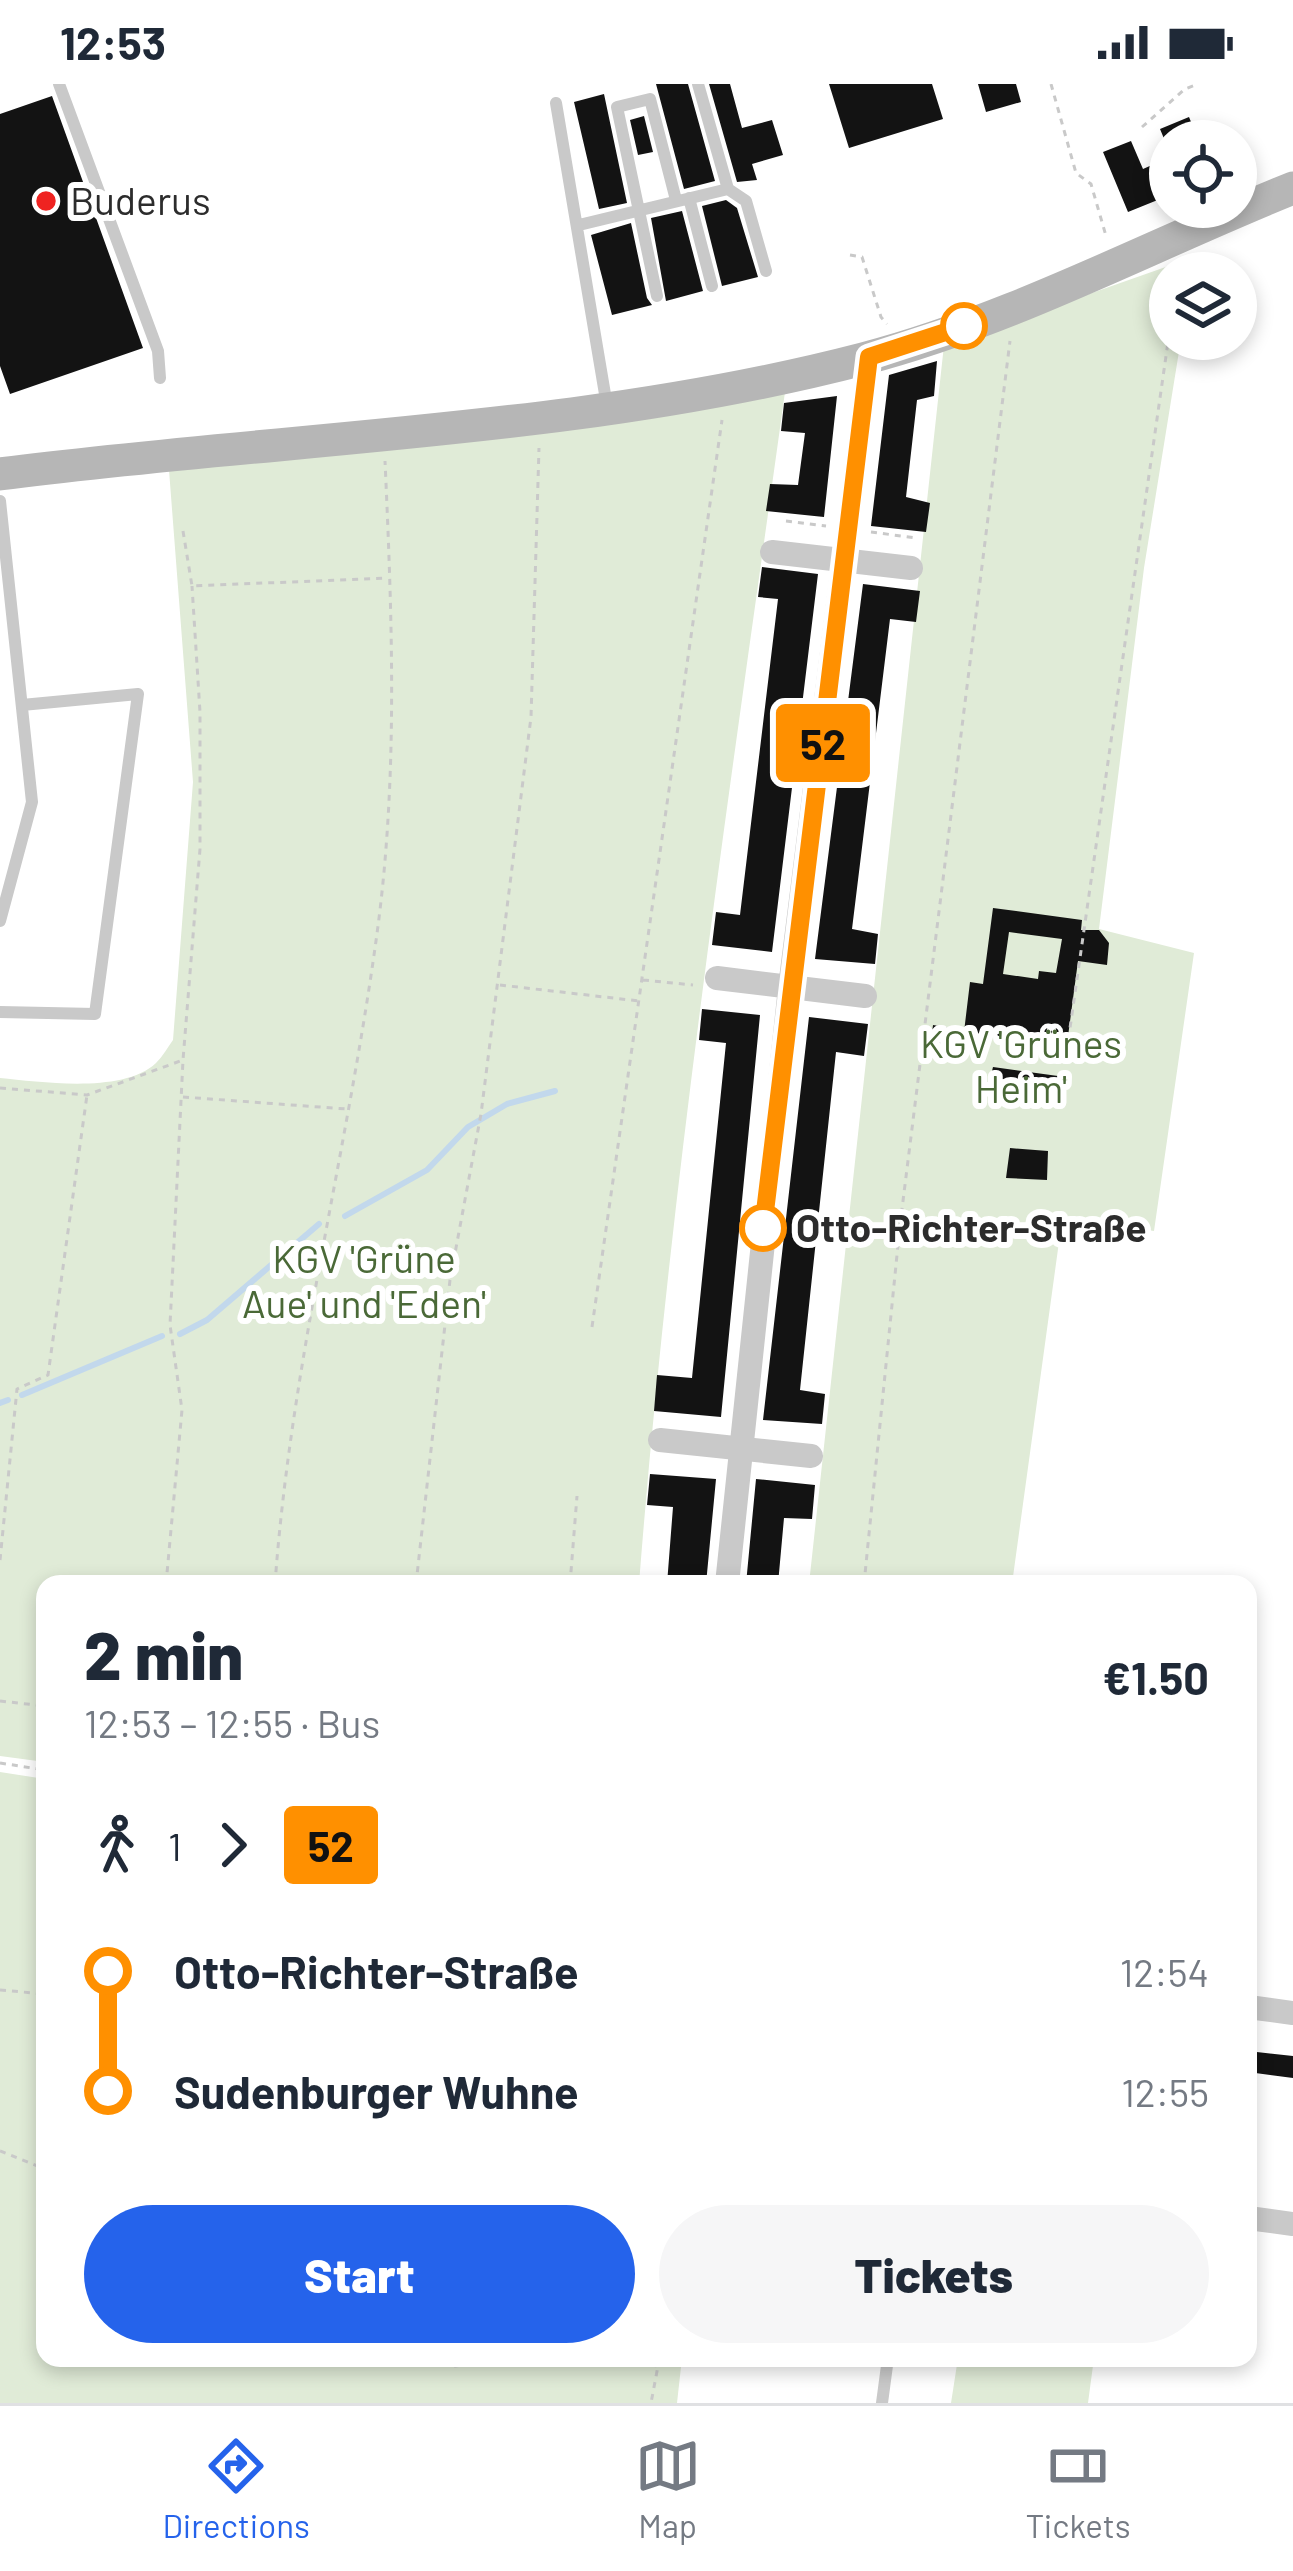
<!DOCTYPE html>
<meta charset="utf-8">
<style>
body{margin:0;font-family:Barlow,sans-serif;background:#f6f6f7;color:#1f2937;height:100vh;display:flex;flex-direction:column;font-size:45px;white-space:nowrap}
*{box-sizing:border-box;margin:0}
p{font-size:39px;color:#747a83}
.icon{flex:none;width:66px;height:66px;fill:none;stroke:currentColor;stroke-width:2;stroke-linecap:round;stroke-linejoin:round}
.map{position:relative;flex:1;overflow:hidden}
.panel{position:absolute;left:36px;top:1491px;width:1221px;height:792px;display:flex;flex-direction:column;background:#fff;border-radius:24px;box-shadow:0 6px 18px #0003}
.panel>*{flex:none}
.badge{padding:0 24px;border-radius:9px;font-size:42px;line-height:78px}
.tools{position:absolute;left:1149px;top:36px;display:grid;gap:24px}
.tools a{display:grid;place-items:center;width:108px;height:108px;border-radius:50%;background:#fff;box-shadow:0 6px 18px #0003;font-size:60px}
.map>.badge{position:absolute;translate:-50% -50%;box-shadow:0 0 0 6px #fff}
.legs{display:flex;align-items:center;gap:18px;height:132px;padding:0 48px;font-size:39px}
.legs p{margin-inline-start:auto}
.head{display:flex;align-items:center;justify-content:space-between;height:204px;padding:0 48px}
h1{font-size:66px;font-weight:800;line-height:90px}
.cta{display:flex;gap:24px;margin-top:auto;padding:24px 48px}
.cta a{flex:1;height:138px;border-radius:72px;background:#2563eb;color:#fff;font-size:48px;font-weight:800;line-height:138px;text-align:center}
.cta a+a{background:#f6f6f7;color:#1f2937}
ul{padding:0 48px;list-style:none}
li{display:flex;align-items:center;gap:42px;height:120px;font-size:45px}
li i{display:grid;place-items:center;width:18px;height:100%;margin:0 15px;background:currentColor}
li i::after{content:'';width:30px;height:30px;margin:-15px;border:9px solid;border-radius:50%;background:#fff}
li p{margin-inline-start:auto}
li:first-child i{background:linear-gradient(#0000 50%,currentColor 0)}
li:last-child i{background:linear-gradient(currentColor 50%,#0000 0)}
.status{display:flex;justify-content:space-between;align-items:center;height:84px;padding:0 60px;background:#fff;direction:ltr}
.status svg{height:33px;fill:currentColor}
.tab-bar{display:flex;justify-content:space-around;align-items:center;height:168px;border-top:3px solid #e0e1e3;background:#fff;font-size:33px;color:#747a83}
.tab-bar a{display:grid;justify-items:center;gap:6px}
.tab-bar .selected{color:#2563eb}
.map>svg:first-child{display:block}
.green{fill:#e0ebd7}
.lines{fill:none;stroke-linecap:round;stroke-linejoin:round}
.stream{stroke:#c2d8ec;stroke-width:6}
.building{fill:#131313;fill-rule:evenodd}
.path{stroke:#c9c9c9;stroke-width:3;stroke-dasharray:6 6;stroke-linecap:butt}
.service{stroke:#c9c9c9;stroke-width:12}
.minor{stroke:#c9c9c9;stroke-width:24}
.secondary{stroke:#b6b6b6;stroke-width:33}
.line-1-casing{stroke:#fff;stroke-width:27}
.line-1{stroke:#ff9000;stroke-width:18}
.poi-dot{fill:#ef2321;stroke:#fff;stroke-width:4.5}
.stop-1-dot{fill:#fff;stroke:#ff9000;stroke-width:6}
.labels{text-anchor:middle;stroke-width:12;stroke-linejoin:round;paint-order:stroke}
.poi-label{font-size:39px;fill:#2c2c2c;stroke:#fff;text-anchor:start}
.park-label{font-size:39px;fill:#4a6937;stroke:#fff}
.stop-label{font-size:39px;font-weight:bold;fill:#2c2c2c;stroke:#fff;text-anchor:start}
</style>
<div class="status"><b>12:53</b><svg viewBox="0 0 49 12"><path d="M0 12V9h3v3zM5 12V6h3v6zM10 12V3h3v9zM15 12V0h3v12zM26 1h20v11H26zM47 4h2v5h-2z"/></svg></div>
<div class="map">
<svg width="1293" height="2319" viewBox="0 0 1293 2319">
<rect width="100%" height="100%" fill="#fff"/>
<path class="green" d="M 1194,173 L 1191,189 L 1170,189 L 1170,255 L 1181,255 L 1144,484 L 1099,845 L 1194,869 L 1154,1147 L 1062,1136 L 1012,1500 L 809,1500 L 944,261 Z
M 785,308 C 730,705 670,1101 639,1500 L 45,1500 L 45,1678 L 0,1672 L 0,994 C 42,998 123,1010 156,979 C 163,972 168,963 173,956 L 193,698 L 169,386 Z
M 0,1688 L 45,1695 L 45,2274 L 682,2274 L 677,2319 L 0,2319 Z
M 958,2274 L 1094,2274 L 1088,2319 L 951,2319 Z"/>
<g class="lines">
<path class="stream" d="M 345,1132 L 427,1086 L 468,1043 L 507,1020 L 555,1007
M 180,1250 L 207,1236 L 319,1140
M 22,1311 L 162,1252
M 0,1319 L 8,1316"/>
</g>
<path class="building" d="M 656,0 L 688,0 L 715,97 L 684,105 Z
M 709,0 L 730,0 L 742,44 L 772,36 L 783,71 L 752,80 L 757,96 L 737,98 Z
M 829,0 L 932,0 L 943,35 L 849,64 Z
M 978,0 L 1016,0 L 1021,18 L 986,28 Z
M 604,10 L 627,119 L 599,125 L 574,18 Z
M 52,12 L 143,264 L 10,310 L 0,282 L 0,30 Z
M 644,32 L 653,68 L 638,71 L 630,36 Z
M 1189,33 L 1199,57 L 1165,57 L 1160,45 Z
M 1131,57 L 1143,85 L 1170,73 L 1170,111 L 1128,128 L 1103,68 Z
M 726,116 L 737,124 L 758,193 L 722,202 L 702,122 Z
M 682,127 L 703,207 L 666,217 L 651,134 Z
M 631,139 L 647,214 L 652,221 L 612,231 L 591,151 Z
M 937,277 L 934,312 L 917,316 L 906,413 L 930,419 L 926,448 L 871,442 L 889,291 Z
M 837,312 L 824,433 L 766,427 L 770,400 L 798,401 L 805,349 L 781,347 L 784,319 Z
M 762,483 L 818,490 L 772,868 L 712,861 L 716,828 L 740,831 L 778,515 L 758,513 Z
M 863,500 L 920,507 L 916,538 L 890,535 L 852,845 L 878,850 L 875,880 L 815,875 Z
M 993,824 L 1082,836 L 1081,846 L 1099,846 L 1109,859 L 1107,881 L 1078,877 L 1067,960 L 964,948 L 970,898 L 983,900 ZM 1009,848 L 1062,855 L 1056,889 L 1039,887 L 1038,895 L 1003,890 Z
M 702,925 L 760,931 L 721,1333 L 654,1327 L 657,1291 L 692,1294 L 726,959 L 699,956 Z
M 809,933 L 868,940 L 864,972 L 836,968 L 800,1306 L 825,1310 L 822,1340 L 763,1336 Z
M 933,941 L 956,945 L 954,969 L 930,966 Z
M 993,983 L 1058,992 L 1055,1012 L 1012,1002 L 1013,999 L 991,991 Z
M 1010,1064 L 1048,1067 L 1047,1096 L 1006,1094 Z
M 650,1390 L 716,1395 L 706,1500 L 667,1500 L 673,1423 L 647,1421 Z
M 756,1395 L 815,1401 L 812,1435 L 784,1434 L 778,1500 L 746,1500 Z
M 1248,1967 L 1293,1972 L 1293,1994 L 1248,1988 Z"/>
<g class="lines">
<path class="path" d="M 1051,0 L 1076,89 L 1091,100 L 1106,152
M 1142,43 L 1185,5 L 1198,0
M 850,171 L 862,173 L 881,233 L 887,240
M 786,437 L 826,442
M 183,447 L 192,502 L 387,494
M 871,448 L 916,454
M 643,896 L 693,901
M 500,901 L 639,917
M 1065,979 L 1170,244
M 0,1004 L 87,1011 L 183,976
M 183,1013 L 347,1025
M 592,1243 L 722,336
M 0,1476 L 17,1305 L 48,1291 L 87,1011
M 166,1500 L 182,1326 L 170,1241 L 183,976 L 200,765 L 200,628 L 192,502
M 275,1500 C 291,1278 349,1062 378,842 C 398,688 392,532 385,377
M 416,1500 L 450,1196 L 481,1030 L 531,633 L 539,364
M 570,1500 L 577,1412
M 864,1500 L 900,1141 L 1010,257
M 0,1617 L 45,1622
M 0,1679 L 45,1686
M 0,1906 L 45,1910
M 0,2067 L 45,2085
M 443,2274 L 455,2282 L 511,2274
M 603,2274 L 658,2282 L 651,2319"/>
<path class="service" d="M 59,0 L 158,267 L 160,294
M 698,0 L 728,105
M 556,19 L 607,322
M 689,114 L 712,202
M 579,141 L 728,105 L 746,117 L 766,187
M 657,212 L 617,23 L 650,15 L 676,116
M 0,417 L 32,718 L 0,837
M 0,928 L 95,930 L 138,610 L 22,621
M 882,2319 L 888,2274"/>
<path class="minor" d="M 772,468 L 911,484
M 717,894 L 865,912
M 660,1356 L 811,1372
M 727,1500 L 790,903 L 869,273
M 1248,1923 L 1293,1929
M 1248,2134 L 1293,2140"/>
<path class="secondary" d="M 0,390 C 287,353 582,348 863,275 C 1012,236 1151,161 1293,104"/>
</g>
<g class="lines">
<g class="line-1-casing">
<path id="line-1" d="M 763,1144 L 869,273 L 964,242"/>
</g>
<use href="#line-1" class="line-1"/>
</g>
<circle class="poi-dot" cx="46" cy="117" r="12"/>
<g class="stop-1-dot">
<circle cx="964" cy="242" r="21"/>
<circle cx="763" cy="1144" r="21"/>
</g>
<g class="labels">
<g class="poi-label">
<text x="70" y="131">Buderus</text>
</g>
<g class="park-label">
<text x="1021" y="974">KGV 'Grünes<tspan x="1021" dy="45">Heim'</tspan></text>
<text x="364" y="1189">KGV 'Grüne<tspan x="364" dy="45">Aue' und 'Eden'</tspan></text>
</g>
<g class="stop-label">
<text x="796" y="1158">Otto-Richter-Straße</text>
</g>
</g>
</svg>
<div class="tools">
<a><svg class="icon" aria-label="locate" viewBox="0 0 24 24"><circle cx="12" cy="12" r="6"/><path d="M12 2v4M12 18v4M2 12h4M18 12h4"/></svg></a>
<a><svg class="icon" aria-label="layers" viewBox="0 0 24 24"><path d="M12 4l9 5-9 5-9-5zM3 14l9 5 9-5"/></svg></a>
</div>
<b class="badge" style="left:823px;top:659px;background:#ff9000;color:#111">52</b>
<section class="panel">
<div class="head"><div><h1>2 min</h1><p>12:53 – 12:55 · Bus</p></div><b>€1.50</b></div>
<div class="legs"><svg class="icon" aria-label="walk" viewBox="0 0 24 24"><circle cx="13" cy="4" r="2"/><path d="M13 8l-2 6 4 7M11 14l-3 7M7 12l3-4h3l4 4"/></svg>1<svg class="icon" aria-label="forward" viewBox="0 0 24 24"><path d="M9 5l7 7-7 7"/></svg><b class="badge" style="background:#ff9000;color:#111">52</b></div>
<ul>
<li><i style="color:#ff9000"></i><b>Otto-Richter-Straße</b><p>12:54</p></li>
<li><i style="color:#ff9000"></i><b>Sudenburger Wuhne</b><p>12:55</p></li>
</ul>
<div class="cta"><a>Start</a><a>Tickets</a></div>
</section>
</div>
<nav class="tab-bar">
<a class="selected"><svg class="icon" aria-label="directions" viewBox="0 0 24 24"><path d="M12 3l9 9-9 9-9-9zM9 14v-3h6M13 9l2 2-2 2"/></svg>Directions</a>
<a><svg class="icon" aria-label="map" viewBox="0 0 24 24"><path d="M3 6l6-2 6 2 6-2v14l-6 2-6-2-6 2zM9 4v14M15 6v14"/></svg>Map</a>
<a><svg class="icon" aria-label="tickets" viewBox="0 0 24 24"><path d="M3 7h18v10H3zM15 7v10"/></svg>Tickets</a>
</nav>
